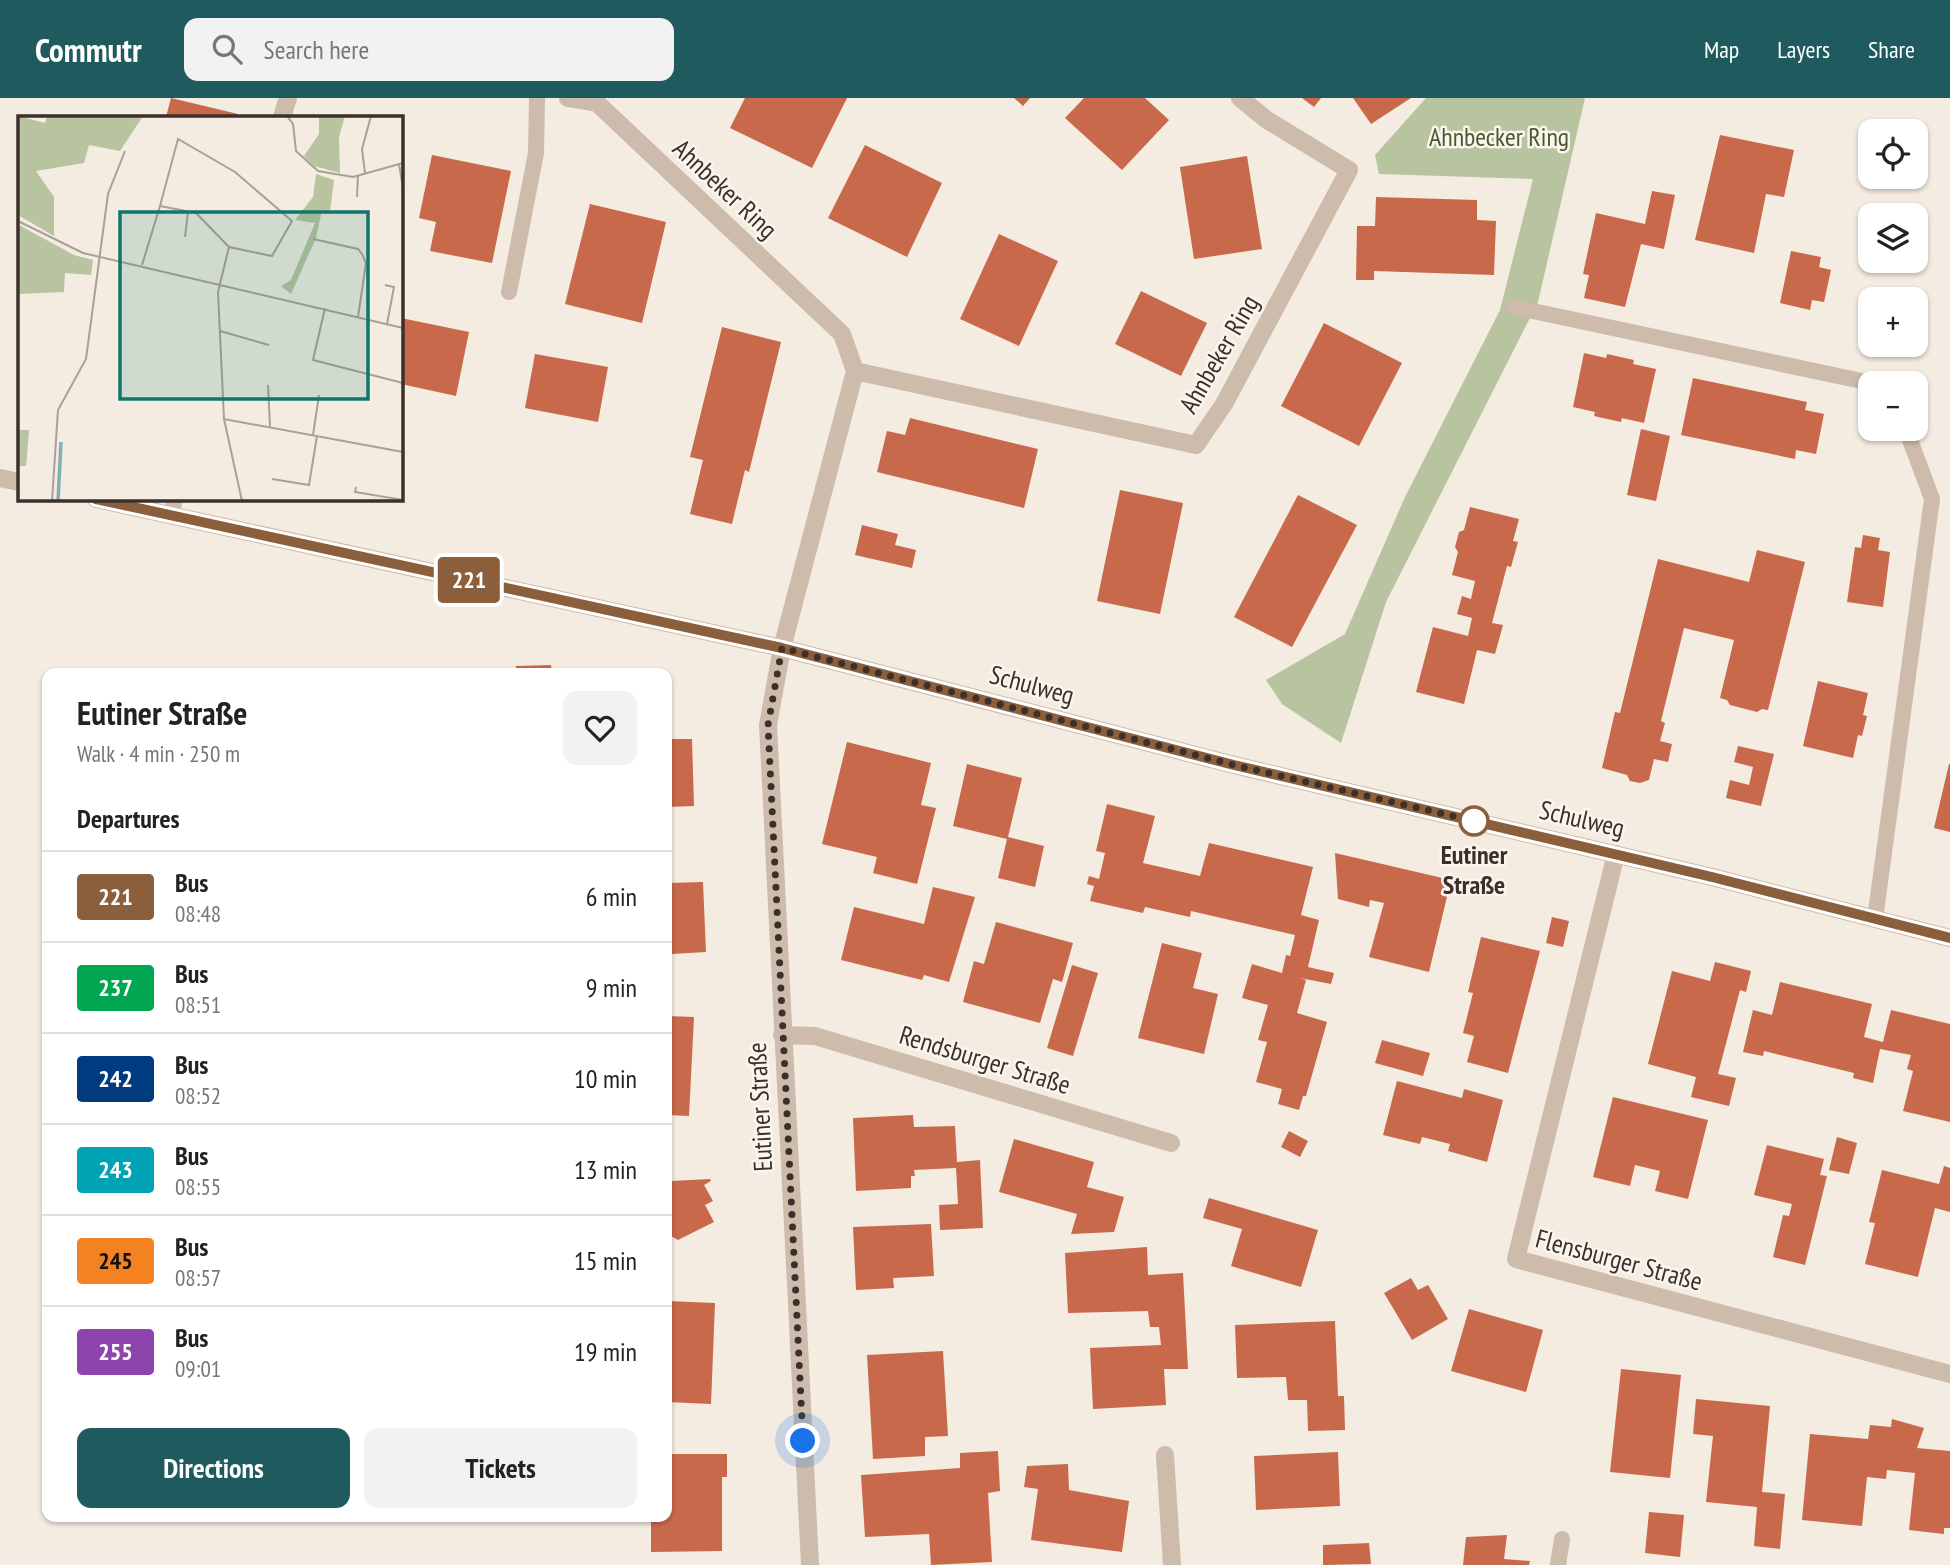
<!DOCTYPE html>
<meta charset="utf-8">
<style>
body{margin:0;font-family:"PT Sans Narrow",sans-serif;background:#f2f2f2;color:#222;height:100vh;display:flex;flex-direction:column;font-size:26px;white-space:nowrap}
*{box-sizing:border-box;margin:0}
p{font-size:23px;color:#767676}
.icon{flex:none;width:38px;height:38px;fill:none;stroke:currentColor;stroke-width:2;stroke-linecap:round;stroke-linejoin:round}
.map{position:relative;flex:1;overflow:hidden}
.drawer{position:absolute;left:42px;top:570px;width:630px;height:854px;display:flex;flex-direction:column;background:#fff;border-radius:14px;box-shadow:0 2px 5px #0004}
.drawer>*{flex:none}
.badge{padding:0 14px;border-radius:5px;font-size:24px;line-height:46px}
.tools{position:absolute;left:1858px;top:21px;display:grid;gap:14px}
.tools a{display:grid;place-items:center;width:70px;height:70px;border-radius:14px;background:#fff;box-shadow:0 2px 5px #0004;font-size:35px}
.you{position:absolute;width:35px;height:35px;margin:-18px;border:5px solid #fff;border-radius:50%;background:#1a73e8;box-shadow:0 0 0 10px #1a73e833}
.map>.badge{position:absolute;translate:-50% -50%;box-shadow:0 0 0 4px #fff}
h2{padding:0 35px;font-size:26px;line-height:63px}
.round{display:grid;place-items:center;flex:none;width:74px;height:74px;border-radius:14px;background:#f2f2f2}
.overview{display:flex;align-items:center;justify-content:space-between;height:119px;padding:0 35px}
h1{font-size:33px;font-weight:700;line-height:52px}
.primary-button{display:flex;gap:14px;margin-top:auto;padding:14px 35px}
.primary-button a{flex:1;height:80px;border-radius:14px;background:#1f5a5e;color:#fff;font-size:28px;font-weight:700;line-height:80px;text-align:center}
.primary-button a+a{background:#f2f2f2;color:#222}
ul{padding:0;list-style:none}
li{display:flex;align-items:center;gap:21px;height:91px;padding:0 35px;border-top:2px solid #e0e0e0}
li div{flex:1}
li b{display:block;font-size:26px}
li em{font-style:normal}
li .badge{min-width:77px;font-weight:700;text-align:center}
header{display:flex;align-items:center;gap:42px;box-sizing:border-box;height:98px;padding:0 35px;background:#1f5a5e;color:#fff}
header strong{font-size:33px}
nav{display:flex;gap:38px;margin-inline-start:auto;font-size:24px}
.search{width:490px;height:63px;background:#f2f2f2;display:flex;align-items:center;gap:18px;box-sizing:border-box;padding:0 24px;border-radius:14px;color:#767676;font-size:26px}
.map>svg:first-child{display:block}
.green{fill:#b8c4a0}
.building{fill:#c8694b}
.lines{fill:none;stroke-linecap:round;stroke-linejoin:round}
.service{stroke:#cdbbac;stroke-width:16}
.minor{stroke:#cdbbac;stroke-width:18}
.line-casing{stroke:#fff;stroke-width:16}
.line{stroke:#8b5e3c;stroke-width:10}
.walk{stroke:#3b302b;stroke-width:7;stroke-dasharray:0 12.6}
.stop-dot{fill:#fff;stroke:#8b5e3c;stroke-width:3.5}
.labels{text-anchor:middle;stroke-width:5;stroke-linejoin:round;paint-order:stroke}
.park-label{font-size:26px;fill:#4a5a2e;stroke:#fbf5ee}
.street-label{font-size:26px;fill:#3b302b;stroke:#fbf5ee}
.stop-label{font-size:26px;font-weight:bold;fill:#3b302b;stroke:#fbf5ee}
.inset-river{fill:none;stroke:#7fb0b2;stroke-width:3.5}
.inset-road{fill:none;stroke:#aaa098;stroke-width:2}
.view{fill:#0f766e;fill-opacity:0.15;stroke:#0f766e;stroke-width:3.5}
.inset-edge{fill:none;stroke:#3b302b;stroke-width:3.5}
</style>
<header>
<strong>Commutr</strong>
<div class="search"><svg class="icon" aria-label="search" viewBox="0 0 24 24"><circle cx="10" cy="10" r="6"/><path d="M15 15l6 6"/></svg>Search here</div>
<nav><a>Map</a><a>Layers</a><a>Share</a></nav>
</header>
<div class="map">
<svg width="1950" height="1467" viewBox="0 0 1950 1467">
<rect width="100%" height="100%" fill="#f4ebe1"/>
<path class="green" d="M 1426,0 L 1585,0 L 1538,204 L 1386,504 L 1341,645 L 1282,606 L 1266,582 L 1345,536 L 1405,399 L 1500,212 L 1533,81 L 1379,76 L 1375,57 Z"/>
<path class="building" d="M 171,0 L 238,16 L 237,19 L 166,19 Z
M 745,0 L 847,0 L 812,70 L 730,30 Z
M 1014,0 L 1030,0 L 1023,8 Z
M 1084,0 L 1145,0 L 1169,22 L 1122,72 L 1065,20 Z
M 1302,0 L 1321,0 L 1314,9 Z
M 1353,0 L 1411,0 L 1371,26 Z
M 1720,37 L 1794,52 L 1784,99 L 1766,96 L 1754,155 L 1695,142 Z
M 865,47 L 942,85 L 907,159 L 828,120 Z
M 432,57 L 511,73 L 492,165 L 430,153 L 436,124 L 419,120 Z
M 1247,58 L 1262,151 L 1194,161 L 1180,69 Z
M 1652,93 L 1675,97 L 1664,151 L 1641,146 L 1625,209 L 1584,200 L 1589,177 L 1583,176 L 1596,115 L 1645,126 Z
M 1376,99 L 1477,102 L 1477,122 L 1496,123 L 1494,177 L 1374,173 L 1374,182 L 1356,182 L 1357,128 L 1375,128 Z
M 590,106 L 666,124 L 642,225 L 565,206 Z
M 999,136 L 1058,163 L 1019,248 L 960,221 Z
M 1791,153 L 1821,159 L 1819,169 L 1831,172 L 1824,204 L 1812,202 L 1810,212 L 1780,205 Z
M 1141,193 L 1207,225 L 1181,278 L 1115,246 Z
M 401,220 L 469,234 L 456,298 L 401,286 Z
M 1324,225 L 1402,265 L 1359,348 L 1281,308 Z
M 722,229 L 781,244 L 749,374 L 745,372 L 732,426 L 690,416 L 703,362 L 690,359 Z
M 1584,255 L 1606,260 L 1607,256 L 1634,262 L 1633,266 L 1656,271 L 1644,325 L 1622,320 L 1621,324 L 1594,318 L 1595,314 L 1573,309 Z
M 535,256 L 608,269 L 598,324 L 525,310 Z
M 1693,280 L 1807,304 L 1805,312 L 1824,316 L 1816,356 L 1796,352 L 1795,361 L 1681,337 Z
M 910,320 L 1038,351 L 1024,410 L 877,374 L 887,333 L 905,337 Z
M 1641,331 L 1670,338 L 1656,403 L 1627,397 Z
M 1120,392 L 1183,405 L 1160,516 L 1097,503 Z
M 1298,397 L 1357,427 L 1292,549 L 1234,519 Z
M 1470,409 L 1519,421 L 1513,443 L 1518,444 L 1511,469 L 1507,468 L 1492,525 L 1503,527 L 1495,556 L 1477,552 L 1464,606 L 1416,594 L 1433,529 L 1468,538 L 1472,520 L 1457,516 L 1462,498 L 1471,501 L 1475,483 L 1452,477 L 1458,454 L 1455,449 L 1459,434 L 1464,432 Z
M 862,427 L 898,436 L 895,447 L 916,452 L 912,470 L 855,457 Z
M 1863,437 L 1880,440 L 1878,452 L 1890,454 L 1883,509 L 1847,504 L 1855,449 L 1861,450 Z
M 1757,452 L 1805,464 L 1768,612 L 1762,611 L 1757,614 L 1730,607 L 1727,602 L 1720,600 L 1734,542 L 1684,530 L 1661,623 L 1665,625 L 1660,643 L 1672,646 L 1668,664 L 1654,661 L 1649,682 L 1640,685 L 1630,683 L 1627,677 L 1602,670 L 1615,614 L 1620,615 L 1658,461 L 1749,484 Z
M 551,567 L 552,576 L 516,576 L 516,568 Z
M 1818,583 L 1868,595 L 1863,617 L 1867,618 L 1862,638 L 1858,637 L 1853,660 L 1803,648 Z
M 667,641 L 692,641 L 694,708 L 667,709 Z
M 847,644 L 931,665 L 921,707 L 936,710 L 917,786 L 873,775 L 877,759 L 822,746 Z
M 1738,648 L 1774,656 L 1761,708 L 1726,700 L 1730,682 L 1749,687 L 1753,669 L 1734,664 Z
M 967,666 L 1022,680 L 1008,739 L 1044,748 L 1035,789 L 998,780 L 1007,741 L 953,728 Z
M 1949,666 L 1950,666 L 1950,734 L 1934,730 Z
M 1107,706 L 1155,718 L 1143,765 L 1200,778 L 1209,745 L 1313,769 L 1301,817 L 1319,822 L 1308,869 L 1334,875 L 1331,886 L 1300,880 L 1306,882 L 1297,915 L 1327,924 L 1306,998 L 1303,998 L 1299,1012 L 1278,1006 L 1282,991 L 1256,984 L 1267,944 L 1258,942 L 1268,907 L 1242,900 L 1252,866 L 1282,875 L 1286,857 L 1290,858 L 1295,837 L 1191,813 L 1190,819 L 1145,809 L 1143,815 L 1090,803 L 1094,788 L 1087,786 L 1089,778 L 1099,781 L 1105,755 L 1096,753 Z
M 1335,755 L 1451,782 L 1429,874 L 1369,859 L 1384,805 L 1370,802 L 1369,809 L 1338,801 Z
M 703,784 L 706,854 L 672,856 L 671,845 L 667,845 L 667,785 Z
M 933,789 L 975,799 L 949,884 L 924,877 L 922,882 L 841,862 L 854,809 L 924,826 Z
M 1552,819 L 1569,823 L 1563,849 L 1546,845 Z
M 996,824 L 1073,845 L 1062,884 L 1053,881 L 1040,925 L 963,904 L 974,863 L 984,866 Z
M 1481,839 L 1540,853 L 1508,975 L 1467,964 L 1474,938 L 1463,935 L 1473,895 L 1468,894 Z
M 1162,845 L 1202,855 L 1193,890 L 1218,896 L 1204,956 L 1138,940 Z
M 1715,864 L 1751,873 L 1746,894 L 1740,892 L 1718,976 L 1736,980 L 1729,1008 L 1691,999 L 1696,979 L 1648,966 L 1672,873 L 1710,883 Z
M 1072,867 L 1098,875 L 1073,958 L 1047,950 Z
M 1780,884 L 1872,906 L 1864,939 L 1883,944 L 1891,912 L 1950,926 L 1950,1024 L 1903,1013 L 1913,973 L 1907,971 L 1911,957 L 1880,951 L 1873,985 L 1853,980 L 1854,975 L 1764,953 L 1763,958 L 1743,954 L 1753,912 L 1772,917 Z
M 667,918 L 694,919 L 689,1018 L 667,1017 Z
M 1382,942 L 1430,955 L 1423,978 L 1375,965 Z
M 1397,983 L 1462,1000 L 1464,991 L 1503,1002 L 1487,1064 L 1448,1053 L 1450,1046 L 1422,1039 L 1420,1046 L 1383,1037 Z
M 1613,999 L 1708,1022 L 1688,1101 L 1655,1093 L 1660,1073 L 1635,1067 L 1630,1088 L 1593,1079 Z
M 913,1017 L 914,1029 L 955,1028 L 957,1064 L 980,1062 L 983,1130 L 940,1132 L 939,1107 L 958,1106 L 956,1070 L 914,1072 L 915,1078 L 911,1078 L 911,1090 L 856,1093 L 853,1020 Z
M 1289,1033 L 1308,1043 L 1300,1059 L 1281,1049 Z
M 1837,1039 L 1857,1045 L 1849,1076 L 1829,1072 Z
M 1014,1041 L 1094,1064 L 1087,1089 L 1124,1099 L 1114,1134 L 1071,1136 L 1077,1116 L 999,1094 Z
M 1767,1047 L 1824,1061 L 1820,1077 L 1827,1078 L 1805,1167 L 1773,1159 L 1783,1117 L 1789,1118 L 1792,1106 L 1754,1097 Z
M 1944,1068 L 1950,1070 L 1950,1114 L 1935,1110 L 1918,1179 L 1865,1166 L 1875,1125 L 1869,1124 L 1882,1072 L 1939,1086 Z
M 667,1078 L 671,1083 L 710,1081 L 711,1083 L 704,1087 L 713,1103 L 705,1107 L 714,1124 L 678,1142 L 667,1136 Z
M 1209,1100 L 1318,1132 L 1301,1189 L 1231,1168 L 1242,1131 L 1203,1120 Z
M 931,1126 L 934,1178 L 893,1180 L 894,1190 L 856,1192 L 853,1129 Z
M 1147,1149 L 1148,1177 L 1183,1175 L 1188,1271 L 1164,1271 L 1166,1307 L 1093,1311 L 1090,1250 L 1161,1247 L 1159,1229 L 1150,1229 L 1148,1213 L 1068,1215 L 1065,1155 Z
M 1411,1180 L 1418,1192 L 1428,1187 L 1448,1221 L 1412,1242 L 1384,1195 Z
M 667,1203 L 715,1205 L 711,1306 L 667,1304 Z
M 1469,1211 L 1543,1232 L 1526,1294 L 1451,1273 Z
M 1335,1223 L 1338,1298 L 1344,1298 L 1345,1332 L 1308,1333 L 1307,1302 L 1288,1302 L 1286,1279 L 1237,1280 L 1235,1227 Z
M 943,1253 L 948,1338 L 925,1339 L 925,1358 L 873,1361 L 867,1257 Z
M 1621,1271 L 1681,1277 L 1670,1380 L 1610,1374 Z
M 1696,1301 L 1770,1308 L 1762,1394 L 1785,1396 L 1780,1451 L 1754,1448 L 1757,1409 L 1706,1404 L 1713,1338 L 1693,1336 Z
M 1892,1321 L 1924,1330 L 1917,1350 L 1950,1353 L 1950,1430 L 1944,1430 L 1944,1436 L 1909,1432 L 1915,1375 L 1887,1372 L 1886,1381 L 1867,1379 L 1862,1428 L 1802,1422 L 1810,1336 L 1868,1341 L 1870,1327 L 1891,1329 Z
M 998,1353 L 1000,1393 L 988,1395 L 992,1464 L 931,1467 L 929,1436 L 865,1439 L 861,1377 L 960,1370 L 960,1355 Z
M 1338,1354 L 1340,1408 L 1256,1412 L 1254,1358 Z
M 667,1356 L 727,1356 L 727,1379 L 722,1379 L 722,1453 L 651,1454 L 651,1419 L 667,1419 Z
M 1068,1366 L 1069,1392 L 1129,1403 L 1122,1454 L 1031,1442 L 1038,1391 L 1024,1389 L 1027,1368 Z
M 1649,1414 L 1684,1417 L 1680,1459 L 1645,1455 Z
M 1507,1437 L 1504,1461 L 1530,1463 L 1529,1467 L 1463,1467 L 1466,1439 Z
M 1369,1445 L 1371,1466 L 1323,1467 L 1323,1447 Z"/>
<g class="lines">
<path class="service" d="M 509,194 L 536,55 L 537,0
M 1514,209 L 1871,285
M 171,417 L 175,401
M 1875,821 L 1932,401 L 1906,331
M 1558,1467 L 1562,1441"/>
<path class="minor" d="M 568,0 L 597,5 L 842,236 L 855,273 L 782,550 L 768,627 L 810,1467
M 282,19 L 288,0
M 855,273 L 1196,347 L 1224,306 L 1349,72 L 1267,22 L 1240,0
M 0,380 L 19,384
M 96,401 L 782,550 L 1234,667 L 1712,779 L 1950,840
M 1616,756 L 1516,1161 L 1950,1276
M 782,937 L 815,938 L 1171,1045
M 1165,1357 L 1172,1467"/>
</g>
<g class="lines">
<g class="line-casing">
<path id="line" d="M 96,401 L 782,550 L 1234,667 L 1712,779 L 1950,840"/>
</g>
<use href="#line" class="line"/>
<path class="walk" d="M 803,1343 L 768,627 L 782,550 L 1234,667 L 1474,723"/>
</g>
<circle class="stop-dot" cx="1474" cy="723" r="14"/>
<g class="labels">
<g class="park-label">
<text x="1499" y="48">Ahnbecker Ring</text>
</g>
<g class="street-label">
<text transform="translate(725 91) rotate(43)" y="9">Ahnbeker Ring</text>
<text transform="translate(1219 256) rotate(-60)" y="9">Ahnbeker Ring</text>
<text transform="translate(1032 587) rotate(15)" y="9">Schulweg</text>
<text transform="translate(1582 721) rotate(13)" y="9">Schulweg</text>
<text transform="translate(985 962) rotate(17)" y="9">Rendsburger Straße</text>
<text transform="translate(760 1009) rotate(-93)" y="9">Eutiner Straße</text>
<text transform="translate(1619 1162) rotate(15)" y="9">Flensburger Straße</text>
</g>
<g class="stop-label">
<text x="1474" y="766">Eutiner<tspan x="1474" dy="30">Straße</tspan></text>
</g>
</g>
<g transform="translate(18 18)">
<rect width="385" height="385" fill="#f4ebe1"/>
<path d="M 0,0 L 27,7 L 29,0 L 125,0 L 102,35 L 71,29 L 66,47 L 18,55 L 36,81 L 36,120 L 0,99 ZM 301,0 L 327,0 L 321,21 L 322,57 L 296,50 L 286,40 L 301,18 ZM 298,58 L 316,64 L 312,95 L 304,94 L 298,122 L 273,178 L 263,170 L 273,164 L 297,107 L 277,104 L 295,81 ZM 1,109 L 56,139 L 75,144 L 73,159 L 47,157 L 46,176 L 0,178 ZM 0,314 L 11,314 L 8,350 L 0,350 Z" fill="#b8c4a0"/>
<path class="inset-river" d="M 40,385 L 43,326"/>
<path class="inset-road" d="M 269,0 L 275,8 L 278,35 L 300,55 L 335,61 L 385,47M 381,48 L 385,72M 347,57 L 344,33 L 353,0M 339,81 L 340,59M 0,105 L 65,137 L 385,212M 167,121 L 170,96M 295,123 L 340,133 L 344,138 L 348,147 L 340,201M 211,131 L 178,97 L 142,90 L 160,23 L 217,56 L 274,105 L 254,140 L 211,131 L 200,176 L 206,303 L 224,385M 124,149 L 142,90M 367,169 L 376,171 L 369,208M 307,192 L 295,244 L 385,267M 202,215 L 251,229M 250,269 L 252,311M 206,303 L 385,336M 295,319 L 301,279M 254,363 L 291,369 L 299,320M 338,371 L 337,376 L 385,384M 34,385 L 40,294 L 68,243 L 90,78 L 107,35"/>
<path class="view" d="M 102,96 L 350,96 L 350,283 L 102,283 Z"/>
<rect width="385" height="385" class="inset-edge"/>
</g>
</svg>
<div class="tools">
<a><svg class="icon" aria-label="locate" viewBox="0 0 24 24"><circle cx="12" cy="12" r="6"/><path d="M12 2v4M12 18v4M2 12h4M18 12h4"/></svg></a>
<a><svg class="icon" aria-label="layers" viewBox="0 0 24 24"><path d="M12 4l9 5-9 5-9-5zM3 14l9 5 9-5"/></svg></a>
<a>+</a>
<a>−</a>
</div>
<div class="you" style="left:803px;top:1343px"></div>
<b class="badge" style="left:469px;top:482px;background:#8b5e3c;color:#fff">221</b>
<section class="drawer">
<div class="overview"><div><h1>Eutiner Straße</h1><p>Walk · 4 min · 250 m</p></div><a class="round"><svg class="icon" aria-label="heart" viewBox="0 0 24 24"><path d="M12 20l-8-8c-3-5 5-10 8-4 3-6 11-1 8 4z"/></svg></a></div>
<h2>Departures</h2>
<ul>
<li><span class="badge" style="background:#8b5e3c;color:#fff">221</span><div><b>Bus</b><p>08:48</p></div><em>6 min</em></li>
<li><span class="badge" style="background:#00a651;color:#fff">237</span><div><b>Bus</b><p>08:51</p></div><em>9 min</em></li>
<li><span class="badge" style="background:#003b80;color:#fff">242</span><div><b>Bus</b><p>08:52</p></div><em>10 min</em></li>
<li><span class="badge" style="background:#00a3b4;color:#fff">243</span><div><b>Bus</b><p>08:55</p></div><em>13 min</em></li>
<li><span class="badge" style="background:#f58220;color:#111">245</span><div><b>Bus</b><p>08:57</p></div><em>15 min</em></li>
<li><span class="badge" style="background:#8e44ad;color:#fff">255</span><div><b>Bus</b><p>09:01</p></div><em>19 min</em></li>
</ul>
<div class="primary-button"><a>Directions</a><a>Tickets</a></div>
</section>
</div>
